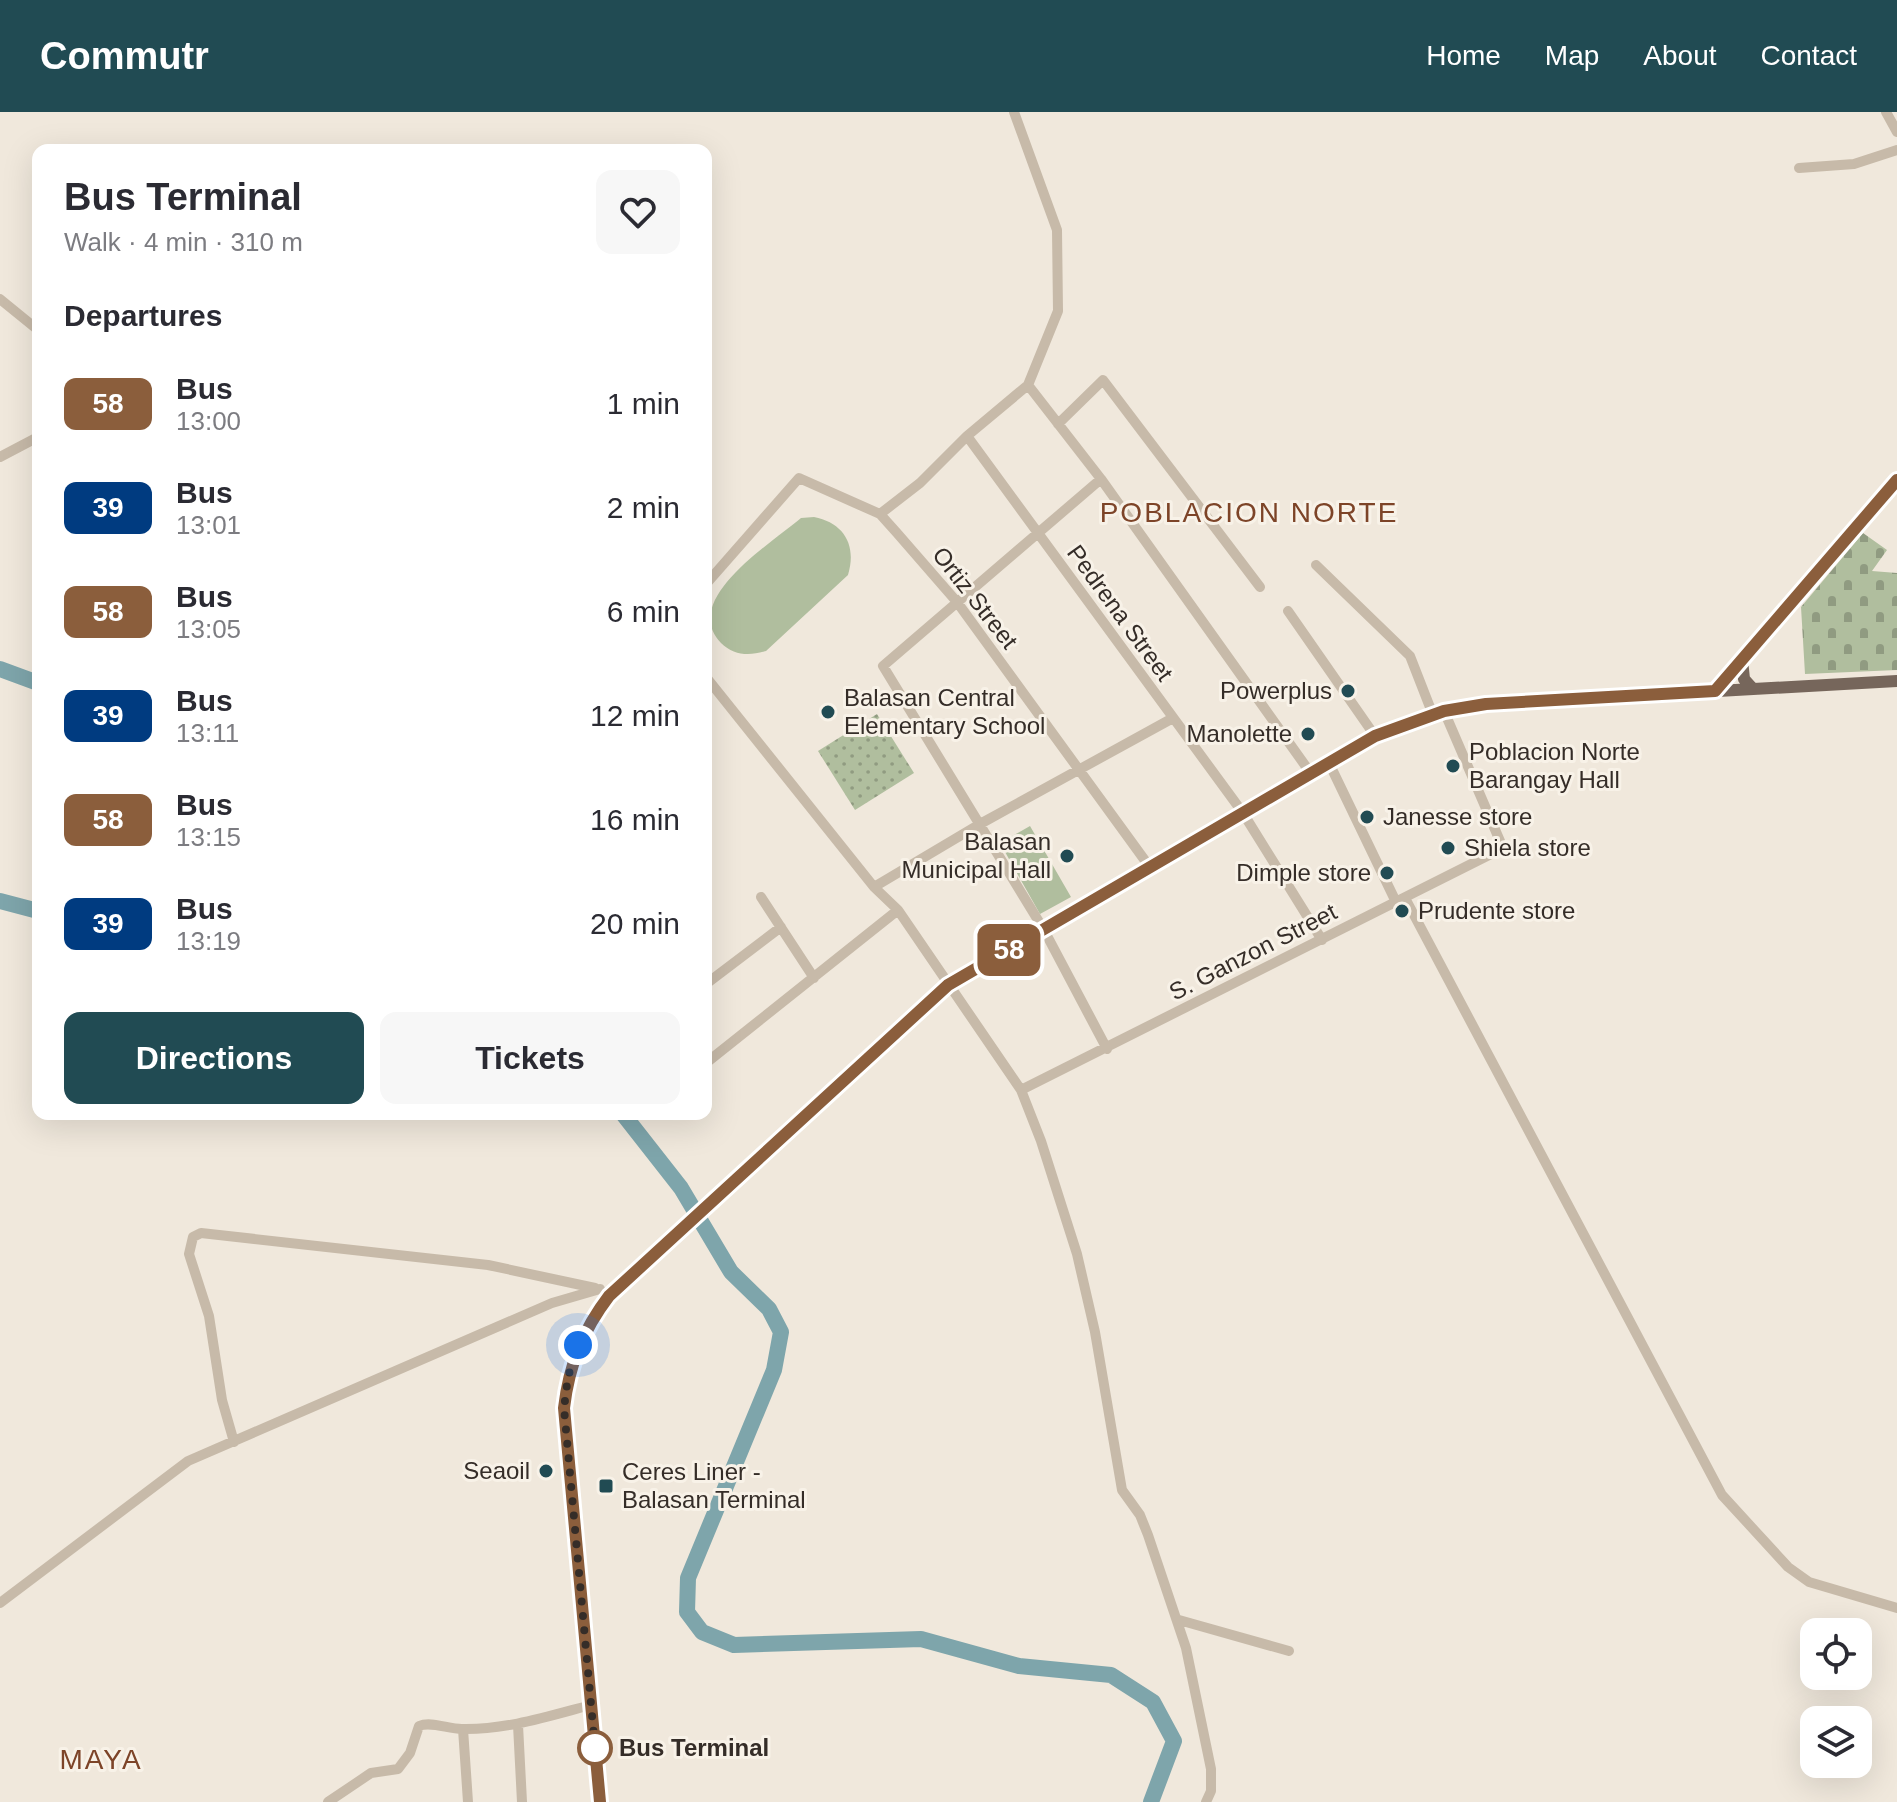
<!DOCTYPE html>
<meta charset="utf-8">
<style>
body{margin:0;font-family:Helvetica,sans-serif;background:#f7f7f7;color:#2b2b33;height:100vh;display:flex;flex-direction:column;font-size:30px;white-space:nowrap}
*{box-sizing:border-box;margin:0}
p{font-size:26px;color:#7c7c81}
.icon{flex:none;width:44px;height:44px;fill:none;stroke:currentColor;stroke-width:2;stroke-linecap:round;stroke-linejoin:round}
.map{position:relative;flex:1;overflow:hidden}
.drawer{position:absolute;left:32px;top:32px;width:680px;height:976px;display:flex;flex-direction:column;background:#fff;border-radius:16px;box-shadow:0 8px 32px #0002}
.drawer>*{flex:none}
.badge{padding:0 16px;border-radius:12px;font-size:28px;line-height:52px}
.controls{position:absolute;left:1800px;top:1506px;display:grid;gap:16px}
.controls a{display:grid;place-items:center;width:72px;height:72px;border-radius:16px;background:#fff;box-shadow:0 8px 32px #0002;font-size:40px}
.you{position:absolute;width:40px;height:40px;margin:-20px;border:6px solid #fff;border-radius:50%;background:#1a73e8;box-shadow:0 0 0 12px #1a73e833}
.map>.badge{position:absolute;translate:-50% -50%;box-shadow:0 0 0 4px #fff}
h2{padding:0 32px;font-size:30px;line-height:72px}
.round{display:grid;place-items:center;flex:none;width:84px;height:84px;border-radius:16px;background:#f7f7f7}
.overview{display:flex;align-items:center;justify-content:space-between;height:136px;padding:0 32px}
h1{font-size:38px;font-weight:700;line-height:60px}
.cta{display:flex;gap:16px;margin-top:auto;padding:16px 32px}
.cta a{flex:1;height:92px;border-radius:16px;background:#214b53;color:#fff;font-size:32px;font-weight:700;line-height:92px;text-align:center}
.cta a+a{background:#f7f7f7;color:#2b2b33}
ul{padding:0;list-style:none}
li{display:flex;align-items:center;gap:24px;height:104px;padding:0 32px}
li div{flex:1}
li b{display:block;font-size:30px}
li em{font-style:normal}
li .badge{min-width:88px;font-weight:700;text-align:center}
header{display:flex;align-items:center;gap:48px;box-sizing:border-box;height:112px;padding:0 40px;background:#214b53;color:#fff}
header strong{font-size:38px}
nav{display:flex;gap:44px;margin-inline-start:auto;font-size:28px}
.map>svg:first-child{display:block}
.grass{fill:url(#grass-dots)}
.cemetery{fill:url(#cemetery-stones)}
.park{fill:#b0be9e}
.lines{fill:none;stroke-linecap:round;stroke-linejoin:round}
.river{stroke:#7ea5ab;stroke-width:16}
.minor{stroke:#c7baa9;stroke-width:10}
.major{stroke:#76665b;stroke-width:12}
.line-casing{stroke:#fff;stroke-width:18}
.line{stroke:#8b5e3c;stroke-width:12}
.walk{stroke:#352d28;stroke-width:8;stroke-dasharray:0 14.4}
.poi-dot{fill:#214b53;stroke:#f8f2e8;stroke-width:3}
.stop-dot{fill:#fff;stroke:#8b5e3c;stroke-width:4}
.labels{text-anchor:middle;stroke-width:6;stroke-linejoin:round;paint-order:stroke}
.street-label{font-size:24px;fill:#352d28;stroke:#f8f2e8}
.poi-label{font-size:24px;fill:#352d28;stroke:#f8f2e8;text-anchor:start}
.stop-label{font-size:24px;font-weight:bold;fill:#352d28;stroke:#f8f2e8;text-anchor:start}
.quarter-label{font-size:28px;letter-spacing:2px;fill:#7d4428;stroke:#f8f2e8}
</style>
<header>
<strong>Commutr</strong>
<nav><a>Home</a><a>Map</a><a>About</a><a>Contact</a></nav>
</header>
<div class="map">
<svg width="1897" height="1690" viewBox="0 0 1897 1690">
<defs>
<pattern id="grass-dots" width="8" height="8" patternUnits="userSpaceOnUse" patternTransform="scale(2)"><rect width="8" height="8" fill="#b0be9e"/><path d="M2 2h.1M6 6h.1" fill="none" stroke="#909b81" stroke-width="1.8" stroke-linecap="round"/></pattern>
<pattern id="cemetery-stones" width="16" height="16" patternUnits="userSpaceOnUse" patternTransform="scale(2)"><rect width="16" height="16" fill="#b0be9e"/><path d="M2 7V4a2 2 0 0 1 4 0v3zM10 15v-3a2 2 0 0 1 4 0v3z" fill="#909b81"/></pattern>
</defs>
<rect width="100%" height="100%" fill="#f0e8dc"/>
<path class="grass" d="M 877,602 L 914,661 L 855,698 L 818,639 Z"/>
<path class="cemetery" d="M 1863,421 L 1887,438 L 1872,459 L 1897,461 L 1897,558 L 1805,562 L 1801,495 Z"/>
<path class="park" d="M 814,405 C 844,411 857,433 848,463 L 766,539 C 750,544 734,544 721,531 C 679,488 772,431 801,406 Z
M 1030,714 L 1071,785 L 1040,802 L 1000,731 Z"/>
<g class="lines">
<path class="river" d="M 0,557 L 38,571
M 0,789 L 38,799
M 623,1002 L 681,1076 L 731,1160 L 769,1197 L 781,1220 L 774,1258 L 688,1466 L 687,1500 L 702,1520 L 734,1533 L 921,1527 L 1019,1554 L 1111,1563 L 1153,1590 L 1174,1629 L 1151,1690"/>
<path class="minor" d="M 1886,0 L 1897,20
M 1799,56 L 1854,52 L 1897,38
M 0,187 L 38,218
M 1028,273 L 1101,367 L 1312,663
M 1058,312 L 1103,268 L 1260,475
M 967,324 L 1243,701 L 1322,828
M 0,345 L 38,325
M 1101,367 L 883,554 L 1044,818 L 1107,937
M 880,402 L 920,371 L 967,324 L 1028,273 L 1058,199 L 1057,118 L 1014,0
M 1316,453 L 1410,544 L 1433,603
M 706,472 L 799,366 L 880,402 L 897,421 L 957,490 L 1149,754
M 1288,499 L 1375,624
M 706,565 L 874,775 L 898,798 L 1021,978 L 1041,1029 L 1077,1142 L 1095,1220 L 1122,1378 L 1140,1403 L 1148,1423 L 1186,1536 L 1211,1657 L 1211,1679 L 1206,1690
M 1330,653 L 1396,790
M 874,775 L 980,712 L 1173,606
M 761,785 L 814,866
M 1405,786 L 1722,1383 L 1788,1455 L 1809,1470 L 1897,1496
M 706,872 L 781,815
M 706,951 L 898,798
M 1021,978 L 1503,736 L 1444,599
M 234,1330 L 222,1288 L 209,1204 L 189,1142 L 193,1125 L 201,1121 L 488,1153 L 595,1176
M 0,1491 L 188,1349 L 552,1191 L 600,1177
M 1179,1508 L 1289,1539
M 518,1613 L 522,1690
M 463,1617 L 468,1690
M 328,1690 L 371,1661 L 398,1657 L 410,1641 L 419,1614 C 431,1609 448,1617 462,1617 C 506,1618 549,1604 591,1593"/>
<path class="major" d="M 1742,548 L 1744,567 L 1753,577
M 1715,579 L 1897,368
M 600,1690 L 564,1296 C 569,1253 583,1218 609,1184 L 948,873 L 1375,624 L 1444,599 L 1486,592 L 1897,569"/>
</g>
<g class="lines">
<g class="line-casing">
<path id="line" d="M 600,1690 L 564,1296 C 569,1253 583,1218 609,1184 L 948,873 L 1375,624 L 1444,599 L 1486,592 L 1715,579 L 1897,368"/>
</g>
<use href="#line" class="line"/>
<path class="walk" d="M 578,1233 L 568,1265 L 564,1296 L 595,1636"/>
</g>
<g class="poi-dot">
<circle cx="1348" cy="579" r="8"/>
<circle cx="828" cy="600" r="8"/>
<circle cx="1308" cy="622" r="8"/>
<circle cx="1453" cy="654" r="8"/>
<circle cx="1367" cy="705" r="8"/>
<circle cx="1448" cy="736" r="8"/>
<circle cx="1067" cy="744" r="8"/>
<circle cx="1387" cy="761" r="8"/>
<circle cx="1402" cy="799" r="8"/>
<circle cx="546" cy="1359" r="8"/>
<rect x="598" y="1366" width="16" height="16" rx="4"/>
</g>
<circle class="stop-dot" cx="595" cy="1636" r="16"/>
<g class="labels">
<g class="street-label">
<text transform="translate(975 486) rotate(52)" y="8">Ortiz Street</text>
<text transform="translate(1120 501) rotate(54)" y="8">Pedrena Street</text>
<text transform="translate(1253 840) rotate(-27)" y="8">S. Ganzon Street</text>
</g>
<g class="poi-label">
<text x="1332" y="587" text-anchor="end">Powerplus</text>
<text x="844" y="594">Balasan Central<tspan x="844" dy="28">Elementary School</tspan></text>
<text x="1292" y="630" text-anchor="end">Manolette</text>
<text x="1469" y="648">Poblacion Norte<tspan x="1469" dy="28">Barangay Hall</tspan></text>
<text x="1383" y="713">Janesse store</text>
<text x="1051" y="738" text-anchor="end">Balasan<tspan x="1051" dy="28">Municipal Hall</tspan></text>
<text x="1464" y="744">Shiela store</text>
<text x="1371" y="769" text-anchor="end">Dimple store</text>
<text x="1418" y="807">Prudente store</text>
<text x="530" y="1367" text-anchor="end">Seaoil</text>
<text x="622" y="1368">Ceres Liner -<tspan x="622" dy="28">Balasan Terminal</tspan></text>
</g>
<g class="stop-label">
<text x="619" y="1644">Bus Terminal</text>
</g>
<g class="quarter-label">
<text x="1249" y="410">POBLACION NORTE</text>
<text x="101" y="1657">MAYA</text>
</g>
</g>
</svg>
<div class="controls">
<a><svg class="icon" aria-label="locate" viewBox="0 0 24 24"><circle cx="12" cy="12" r="6"/><path d="M12 2v4M12 18v4M2 12h4M18 12h4"/></svg></a>
<a><svg class="icon" aria-label="layers" viewBox="0 0 24 24"><path d="M12 4l9 5-9 5-9-5zM3 14l9 5 9-5"/></svg></a>
</div>
<div class="you" style="left:578px;top:1233px"></div>
<b class="badge" style="left:1009px;top:838px;background:#8b5e3c;color:#fff">58</b>
<section class="drawer">
<div class="overview"><div><h1>Bus Terminal</h1><p>Walk · 4 min · 310 m</p></div><a class="round"><svg class="icon" aria-label="heart" viewBox="0 0 24 24"><path d="M12 20l-8-8c-3-5 5-10 8-4 3-6 11-1 8 4z"/></svg></a></div>
<h2>Departures</h2>
<ul>
<li><span class="badge" style="background:#8b5e3c;color:#fff">58</span><div><b>Bus</b><p>13:00</p></div><em>1 min</em></li>
<li><span class="badge" style="background:#003b80;color:#fff">39</span><div><b>Bus</b><p>13:01</p></div><em>2 min</em></li>
<li><span class="badge" style="background:#8b5e3c;color:#fff">58</span><div><b>Bus</b><p>13:05</p></div><em>6 min</em></li>
<li><span class="badge" style="background:#003b80;color:#fff">39</span><div><b>Bus</b><p>13:11</p></div><em>12 min</em></li>
<li><span class="badge" style="background:#8b5e3c;color:#fff">58</span><div><b>Bus</b><p>13:15</p></div><em>16 min</em></li>
<li><span class="badge" style="background:#003b80;color:#fff">39</span><div><b>Bus</b><p>13:19</p></div><em>20 min</em></li>
</ul>
<div class="cta"><a>Directions</a><a>Tickets</a></div>
</section>
</div>
